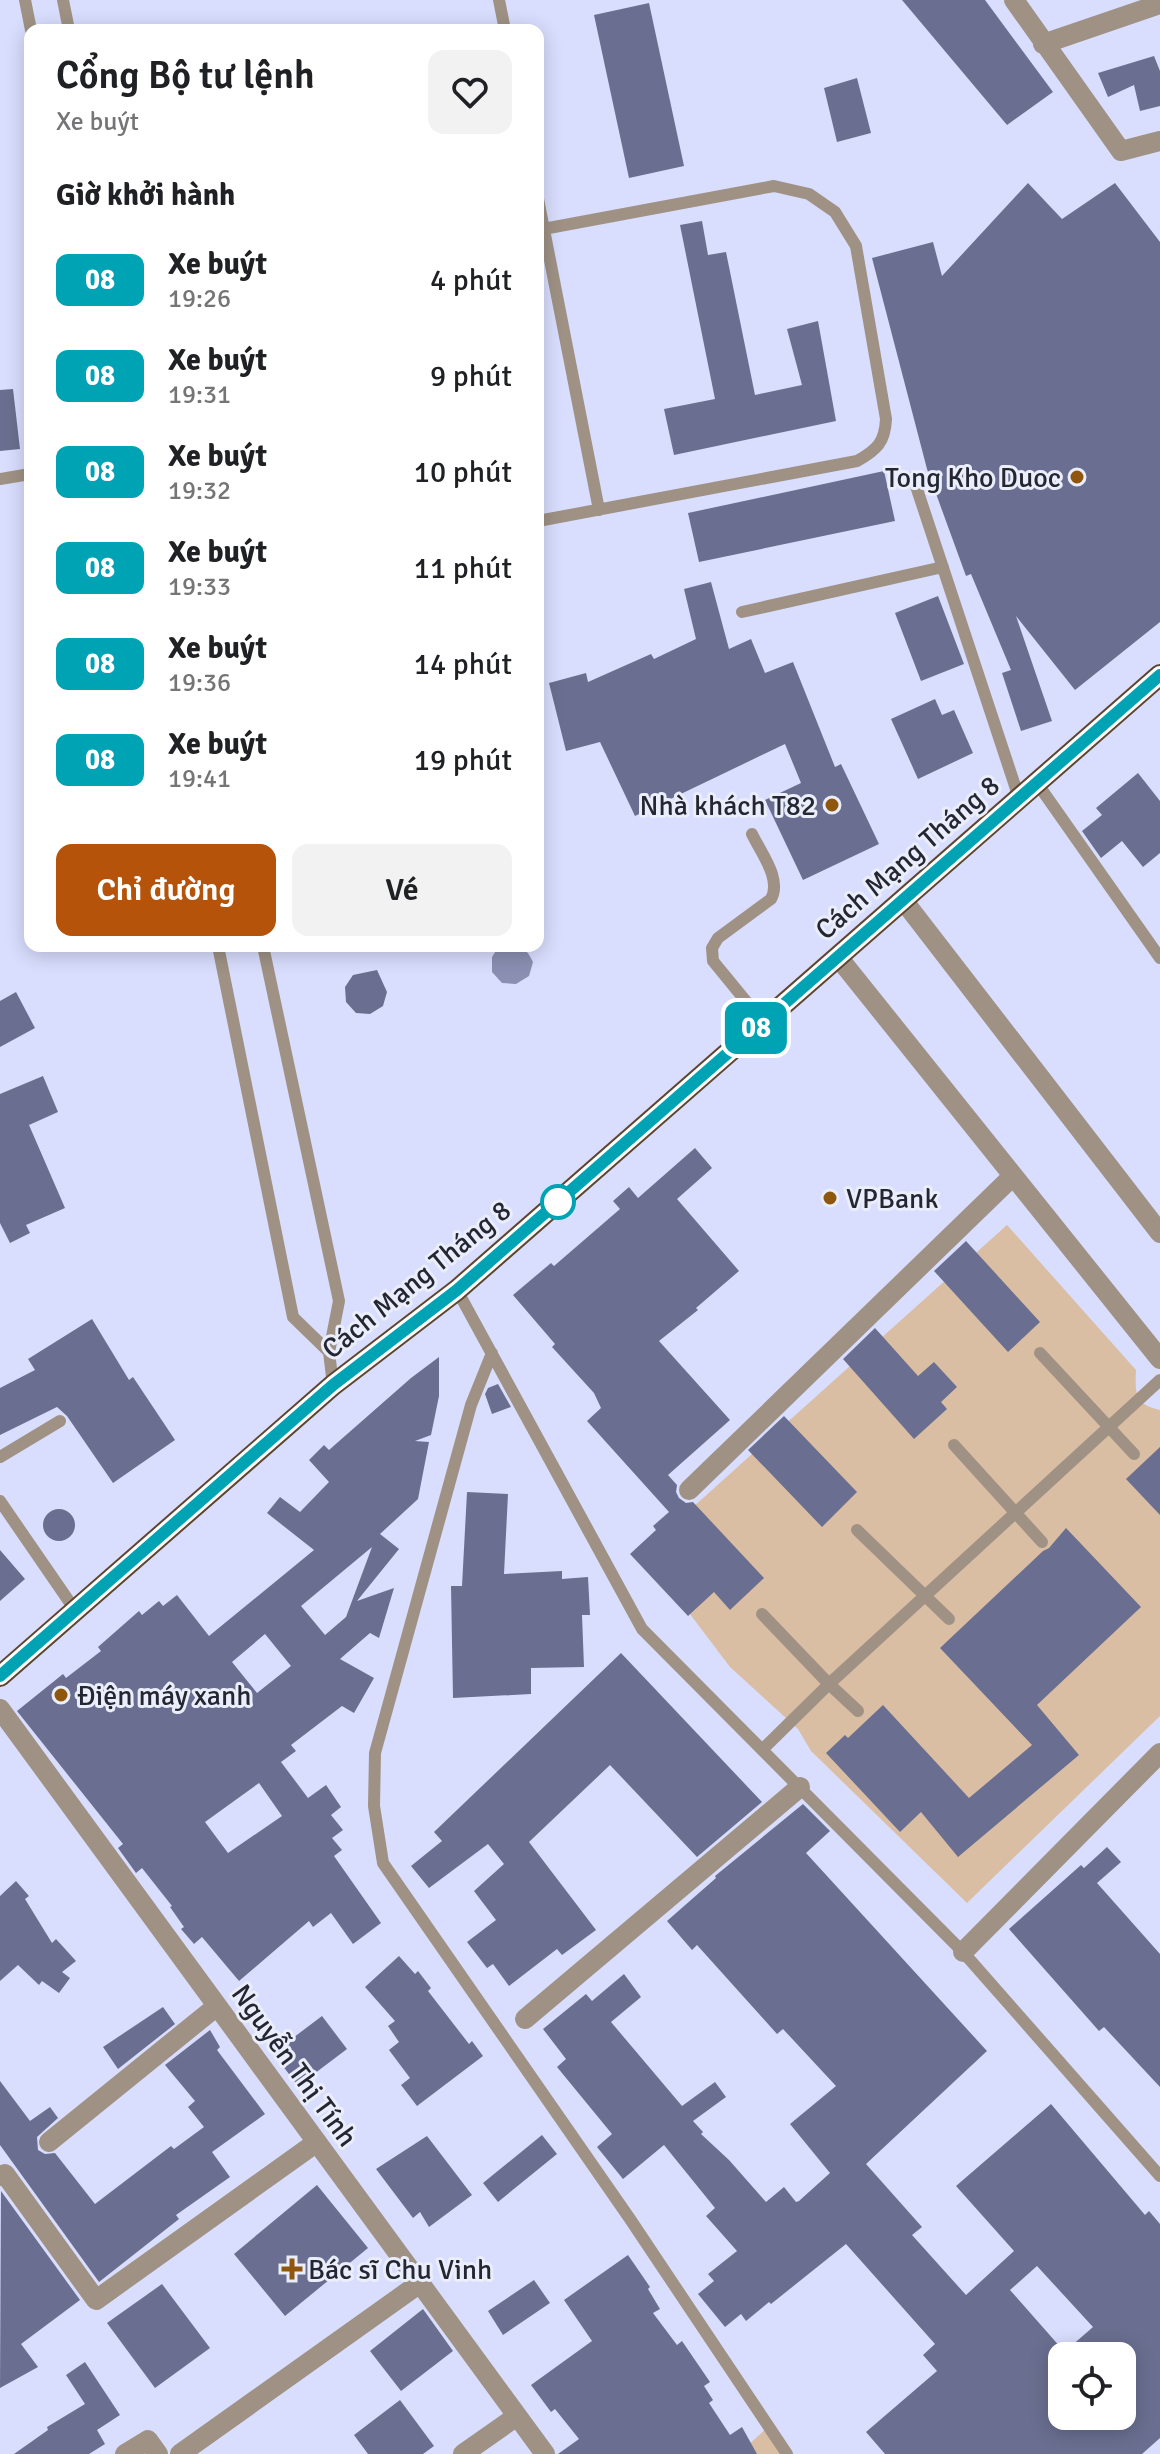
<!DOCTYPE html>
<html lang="vi">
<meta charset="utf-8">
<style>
body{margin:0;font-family:Signika,sans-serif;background:#f2f2f2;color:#202124;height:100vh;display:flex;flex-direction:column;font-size:30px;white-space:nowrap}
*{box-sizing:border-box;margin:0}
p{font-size:26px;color:#757577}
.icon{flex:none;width:44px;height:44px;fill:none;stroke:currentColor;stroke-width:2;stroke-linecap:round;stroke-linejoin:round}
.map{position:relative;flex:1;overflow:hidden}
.panel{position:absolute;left:24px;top:24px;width:520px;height:928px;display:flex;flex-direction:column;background:#fff;border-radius:16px;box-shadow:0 4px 20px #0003}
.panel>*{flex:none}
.badge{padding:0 16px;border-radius:12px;font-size:28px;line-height:52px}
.tools{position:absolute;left:1048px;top:2342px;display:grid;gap:16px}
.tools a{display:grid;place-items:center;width:88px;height:88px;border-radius:16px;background:#fff;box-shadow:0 4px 20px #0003;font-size:40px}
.map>.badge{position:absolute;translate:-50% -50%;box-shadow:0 0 0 4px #fff}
h2{padding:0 32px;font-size:30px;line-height:72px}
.round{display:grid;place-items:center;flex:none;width:84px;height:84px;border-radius:16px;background:#f2f2f2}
.headline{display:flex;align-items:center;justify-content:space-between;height:136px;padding:0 32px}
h1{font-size:38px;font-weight:600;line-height:60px}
.primary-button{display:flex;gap:16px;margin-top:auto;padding:16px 32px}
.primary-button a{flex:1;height:92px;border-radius:16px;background:#b45309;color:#fff;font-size:32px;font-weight:600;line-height:92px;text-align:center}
.primary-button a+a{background:#f2f2f2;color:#202124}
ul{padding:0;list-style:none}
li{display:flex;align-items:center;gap:24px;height:96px;padding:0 32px}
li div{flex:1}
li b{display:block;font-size:30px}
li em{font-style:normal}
li .badge{min-width:88px;font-weight:700;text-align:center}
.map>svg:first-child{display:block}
.green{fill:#dabea3}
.water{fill:#8b90b3}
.building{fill:#6a6f91;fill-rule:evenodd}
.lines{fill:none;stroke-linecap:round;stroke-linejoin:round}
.service{stroke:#9f9285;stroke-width:12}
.minor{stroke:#9f9285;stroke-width:20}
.trunk{stroke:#5e462e;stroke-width:22}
.line-casing{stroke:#fff;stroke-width:18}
.line{stroke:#00a3b4;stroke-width:12}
.poi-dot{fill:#8f570e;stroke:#eaedfa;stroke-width:3}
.stop-dot{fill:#fff;stroke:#00a3b4;stroke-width:4}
.labels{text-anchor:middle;stroke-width:6;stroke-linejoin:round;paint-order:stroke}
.poi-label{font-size:28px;fill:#242631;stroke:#eaedfa;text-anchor:start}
.street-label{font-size:28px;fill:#242631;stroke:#eaedfa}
</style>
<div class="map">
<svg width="1160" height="2454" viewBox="0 0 1160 2454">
<rect width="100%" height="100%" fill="#d9defe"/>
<path class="green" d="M 1007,1225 L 1136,1370 C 1135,1395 1135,1404 1160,1410 L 1160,1716 L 967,1903 L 811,1751 L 798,1729 L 730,1667 L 643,1552 Z
M 767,2428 L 780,2454 L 738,2454 Z"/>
<path class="water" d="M 499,946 C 517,946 525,944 533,962 L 529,976 L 516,984 L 502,983 L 492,972 L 492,957 Z"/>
<path class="building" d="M 902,0 L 985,0 L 1053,92 L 1007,125 Z
M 649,3 L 684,166 L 629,178 L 594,15 Z
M 1154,56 L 1160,71 L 1160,106 L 1140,111 L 1134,85 L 1108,97 L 1098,73 Z
M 857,78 L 871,133 L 837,142 L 824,88 Z
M 1028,183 L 1062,219 L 1115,183 L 1160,242 L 1160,622 L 1075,690 L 1016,616 L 1052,721 L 1021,731 L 1002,673 L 1011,670 L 971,574 L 966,576 L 927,469 L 872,258 L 933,242 L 942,276 Z
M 702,221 L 708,255 L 726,252 L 755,395 L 802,385 L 787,329 L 818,321 L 836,421 L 674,455 L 664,409 L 715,399 L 680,225 Z
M 13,389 L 20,449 L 0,451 L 0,390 Z
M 884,471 L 895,521 L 699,562 L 688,513 Z
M 711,582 L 729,649 L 751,639 L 765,673 L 793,662 L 835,767 L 841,764 L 879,844 L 803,880 L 765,800 L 801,783 L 785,744 L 635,816 L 600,742 L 566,751 L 549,683 L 586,673 L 588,682 L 651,654 L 654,659 L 696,639 L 684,589 Z
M 938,596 L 964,664 L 921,681 L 895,613 Z
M 935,699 L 942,715 L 954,710 L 973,753 L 918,779 L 891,719 Z
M 1138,773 L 1160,801 L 1160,853 L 1143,867 L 1122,841 L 1101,858 L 1082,831 L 1102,815 L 1096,808 Z
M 377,970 L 387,992 L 383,1006 L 370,1014 L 356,1013 L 346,1002 L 345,987 L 353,975 Z
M 16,992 L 35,1028 L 0,1047 L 0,1001 Z
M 43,1076 L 58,1112 L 29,1125 L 65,1208 L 26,1225 L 30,1233 L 10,1243 L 0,1223 L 0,1094 Z
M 695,1148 L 712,1168 L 677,1199 L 739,1271 L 696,1308 L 698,1310 L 659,1341 L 730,1420 L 668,1475 L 677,1485 L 676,1492 L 679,1498 L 686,1503 L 693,1502 L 764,1578 L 730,1610 L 714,1592 L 688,1616 L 630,1554 L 656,1530 L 653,1526 L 669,1512 L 587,1421 L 601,1408 L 594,1393 L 552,1347 L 555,1344 L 513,1295 L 551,1263 L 554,1266 L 620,1209 L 613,1201 L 629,1187 L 638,1198 Z
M 966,1241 L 1040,1322 L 1008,1352 L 934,1271 Z
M 92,1319 L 129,1380 L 133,1377 L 175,1440 L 113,1483 L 67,1416 L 57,1407 L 0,1435 L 0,1388 L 35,1370 L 28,1359 Z
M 875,1328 L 918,1376 L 934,1362 L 957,1387 L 941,1402 L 947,1409 L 914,1439 L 843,1359 Z
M 439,1357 L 439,1396 L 431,1435 L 415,1441 L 429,1442 L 418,1499 L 380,1534 L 399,1549 L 357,1601 L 394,1588 L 379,1638 L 370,1633 L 340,1659 L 374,1678 L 354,1713 L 342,1706 L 291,1745 L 296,1751 L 281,1762 L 308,1798 L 326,1785 L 341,1807 L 331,1815 L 343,1830 L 332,1838 L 342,1850 L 334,1856 L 381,1923 L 353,1944 L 331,1913 L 313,1927 L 309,1921 L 239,1981 L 202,1937 L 194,1944 L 181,1929 L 184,1927 L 170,1907 L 172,1906 L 142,1868 L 136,1873 L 118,1848 L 123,1844 L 17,1711 L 63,1674 L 66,1678 L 101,1651 L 98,1647 L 139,1611 L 142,1615 L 159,1601 L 163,1606 L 177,1595 L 209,1636 L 314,1550 L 267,1513 L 280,1497 L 300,1512 L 329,1482 L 309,1460 L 324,1445 L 329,1450 L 411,1378 ZM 372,1547 L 346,1617 L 325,1635 L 301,1606 ZM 265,1634 L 291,1666 L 257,1693 L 232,1662 ZM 259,1783 L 282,1816 L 228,1853 L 205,1822 Z
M 498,1384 L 511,1407 L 492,1414 L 485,1394 L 488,1388 Z
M 784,1416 L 857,1492 L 822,1527 L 748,1450 Z
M 1160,1447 L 1160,1515 L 1126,1479 Z
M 467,1492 L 508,1494 L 504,1574 L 562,1571 L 562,1579 L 588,1577 L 590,1615 L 582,1615 L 584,1667 L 531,1668 L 531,1694 L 453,1698 L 451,1586 L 462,1586 Z
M43 1525a16 16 0 1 1 32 0a16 16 0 1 1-32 0Z
M 1066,1528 L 1141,1607 L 1037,1705 L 1079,1755 L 958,1857 L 921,1812 L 900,1832 L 826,1753 L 845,1735 L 848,1738 L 883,1705 L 969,1798 L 1032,1745 L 940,1648 L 1043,1551 L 1049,1548 Z
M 0,1550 L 25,1579 L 0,1601 Z
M 621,1653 L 762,1802 L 697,1857 L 610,1765 L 529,1842 L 596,1930 L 562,1955 L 557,1949 L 509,1986 L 493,1964 L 487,1968 L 467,1942 L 496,1920 L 474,1891 L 504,1864 L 488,1844 L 429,1888 L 411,1866 L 442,1841 L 434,1832 Z
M 803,1804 L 830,1831 L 806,1853 L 987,2051 L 866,2164 L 922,2227 L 912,2235 L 966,2295 L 1014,2251 L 956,2186 L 1051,2104 L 1145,2215 L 1149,2211 L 1160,2224 L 1160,2438 L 1142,2454 L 885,2454 L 866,2432 L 937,2371 L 923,2355 L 935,2344 L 846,2244 L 771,2304 L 769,2302 L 746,2321 L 741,2314 L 725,2327 L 698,2294 L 714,2281 L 708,2274 L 737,2251 L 706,2216 L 715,2208 L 664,2145 L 623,2179 L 597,2147 L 612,2134 L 557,2067 L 566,2059 L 543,2029 L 586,1994 L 592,2001 L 624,1974 L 641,1997 L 611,2022 L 682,2106 L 715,2082 L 726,2097 L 693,2121 L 703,2132 L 701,2134 L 729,2160 L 766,2202 L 784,2187 L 796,2202 L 799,2201 L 830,2173 L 790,2124 L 836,2086 L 783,2029 L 777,2034 L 697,1945 L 692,1950 L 667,1921 L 716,1878 L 715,1876 ZM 1037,2266 L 1093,2327 L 1062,2354 L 1062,2349 L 1010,2290 ZM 1062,2356 L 1122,2356 L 1122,2416 L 1062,2416 Z
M 1107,1847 L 1121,1862 L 1097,1883 L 1160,1954 L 1160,2087 L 1104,2027 L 1099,2031 L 1009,1929 L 1081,1865 L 1084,1868 Z
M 16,1881 L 29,1896 L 25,1899 L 52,1943 L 56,1939 L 76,1961 L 62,1972 L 70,1978 L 59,1993 L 42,1981 L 39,1985 L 18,1965 L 0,1981 L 0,1896 Z
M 399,1956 L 415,1974 L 418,1971 L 431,1988 L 428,1991 L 469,2044 L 472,2041 L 483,2056 L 417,2106 L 401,2085 L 410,2078 L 389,2050 L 399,2042 L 388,2026 L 395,2021 L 365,1987 Z
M 163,2007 L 175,2024 L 118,2069 L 103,2047 Z
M 322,2016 L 347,2049 L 298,2086 L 273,2053 Z
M 210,2030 L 220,2047 L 217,2050 L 265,2114 L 212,2152 L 230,2177 L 176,2215 L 179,2219 L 99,2282 L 0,2145 L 0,2081 L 30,2121 L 50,2107 L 58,2118 L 37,2137 L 38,2150 L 45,2154 L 55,2153 L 95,2204 L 171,2146 L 174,2149 L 204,2127 L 188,2107 L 195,2101 L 165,2065 Z
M 542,2135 L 557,2154 L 498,2202 L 483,2183 Z
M 427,2136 L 472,2195 L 429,2227 L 420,2212 L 413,2218 L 376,2169 Z
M 317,2185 L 368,2248 L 285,2316 L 234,2254 Z
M 1,2191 L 80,2300 L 21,2344 L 38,2367 L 0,2388 Z
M 628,2255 L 650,2287 L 648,2289 L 660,2309 L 653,2313 L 677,2345 L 682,2341 L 710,2382 L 704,2386 L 713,2400 L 709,2403 L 730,2435 L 742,2427 L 757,2454 L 558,2454 L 579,2439 L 555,2409 L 551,2412 L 531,2385 L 592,2341 L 564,2300 Z
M 534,2280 L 550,2303 L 503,2335 L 488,2311 Z
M 162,2284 L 210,2348 L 155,2388 L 107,2323 Z
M 423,2309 L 453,2351 L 401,2391 L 370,2351 Z
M 85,2362 L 120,2415 L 97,2430 L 105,2444 L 89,2454 L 14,2454 L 48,2430 L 47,2427 L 85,2404 L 66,2375 Z
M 400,2400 L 434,2446 L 423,2454 L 368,2454 L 354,2435 Z"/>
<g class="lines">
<path class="service" d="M 25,0 L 31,30
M 63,0 L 69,30
M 499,0 L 505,30
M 538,199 L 599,510
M 538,230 L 774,186 L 809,194 L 835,212 L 856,246 L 886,419 C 885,442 877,450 857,461 L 538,521
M 913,477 L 1019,798
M 0,479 L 30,474
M 742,612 L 943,567
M 1037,783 L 1160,958
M 752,834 C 761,853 782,879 771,899 L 718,938 L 712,948 L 713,961 L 763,1022
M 218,946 L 293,1317 L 329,1352
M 263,946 L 339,1301 L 329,1352 L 333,1385
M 457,1290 L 642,1629 L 963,1952 L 1160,2176
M 492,1353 L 471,1405 L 375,1753 L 374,1806 L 383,1863 L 630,2219 L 787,2454
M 1040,1353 L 1134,1454
M 954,1445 L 1042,1542
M 0,1457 L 60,1421
M 0,1501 L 75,1610
M 857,1530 L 949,1619
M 762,1614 L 829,1684 L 1160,1380
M 762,1750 L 829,1684 L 858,1711"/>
<path class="minor" d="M 1014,0 L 1121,151 L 1160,141
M 1043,44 L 1160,4
M 903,900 L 1160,1233
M 838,957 L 1160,1359
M 689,1490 L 1013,1176
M 0,1709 L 545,2454
M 963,1952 L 1160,1753
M 525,2019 L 800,1787
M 49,2142 L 217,2006
M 0,2176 L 5,2174 L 96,2300 L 317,2142
M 125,2454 L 148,2440 L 158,2454
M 180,2454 L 420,2283
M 463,2454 L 517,2416"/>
<path class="trunk" d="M 0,1676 L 333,1385 L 457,1290 L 1160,675"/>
</g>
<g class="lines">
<g class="line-casing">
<path id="line" d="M 0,1676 L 333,1385 L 457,1290 L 1160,675"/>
</g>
<use href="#line" class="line"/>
</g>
<g class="poi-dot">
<circle cx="1077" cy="477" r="8"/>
<circle cx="832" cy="805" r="8"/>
<circle cx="830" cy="1198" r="8"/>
<circle cx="61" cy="1695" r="8"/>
<path d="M288 2257h8v8h8v8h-8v8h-8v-8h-8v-8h8z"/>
</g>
<circle class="stop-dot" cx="558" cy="1202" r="16"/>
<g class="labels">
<g class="poi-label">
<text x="1061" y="487" text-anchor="end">Tong Kho Duoc</text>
<text x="816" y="815" text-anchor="end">Nhà khách T82</text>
<text x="846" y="1208">VPBank</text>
<text x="77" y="1705">Điện máy xanh</text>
<text x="308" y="2279">Bác sĩ Chu Vinh</text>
</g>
<g class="street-label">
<text transform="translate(907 857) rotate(-41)" y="10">Cách Mạng Tháng 8</text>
<text transform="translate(416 1279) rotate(-39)" y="10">Cách Mạng Tháng 8</text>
<text transform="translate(295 2065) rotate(54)" y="10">Nguyễn Thị Tính</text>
</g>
</g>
</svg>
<div class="tools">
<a><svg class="icon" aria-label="locate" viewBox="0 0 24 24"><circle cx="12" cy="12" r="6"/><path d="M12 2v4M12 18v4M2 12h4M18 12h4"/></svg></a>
</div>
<b class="badge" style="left:756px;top:1028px;background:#00a3b4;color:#fff">08</b>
<section class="panel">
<div class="headline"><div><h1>Cổng Bộ tư lệnh</h1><p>Xe buýt</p></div><a class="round"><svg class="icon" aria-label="heart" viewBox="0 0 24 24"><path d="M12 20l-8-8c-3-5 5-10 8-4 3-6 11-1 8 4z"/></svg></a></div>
<h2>Giờ khởi hành</h2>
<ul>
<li><span class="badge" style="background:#00a3b4;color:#fff">08</span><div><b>Xe buýt</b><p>19:26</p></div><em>4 phút</em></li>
<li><span class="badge" style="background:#00a3b4;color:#fff">08</span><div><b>Xe buýt</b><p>19:31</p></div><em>9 phút</em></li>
<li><span class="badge" style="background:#00a3b4;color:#fff">08</span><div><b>Xe buýt</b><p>19:32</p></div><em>10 phút</em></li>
<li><span class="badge" style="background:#00a3b4;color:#fff">08</span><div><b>Xe buýt</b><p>19:33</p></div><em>11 phút</em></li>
<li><span class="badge" style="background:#00a3b4;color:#fff">08</span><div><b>Xe buýt</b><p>19:36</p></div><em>14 phút</em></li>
<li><span class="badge" style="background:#00a3b4;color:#fff">08</span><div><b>Xe buýt</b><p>19:41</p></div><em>19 phút</em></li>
</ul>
<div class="primary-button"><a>Chỉ đường</a><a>Vé</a></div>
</section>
</div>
